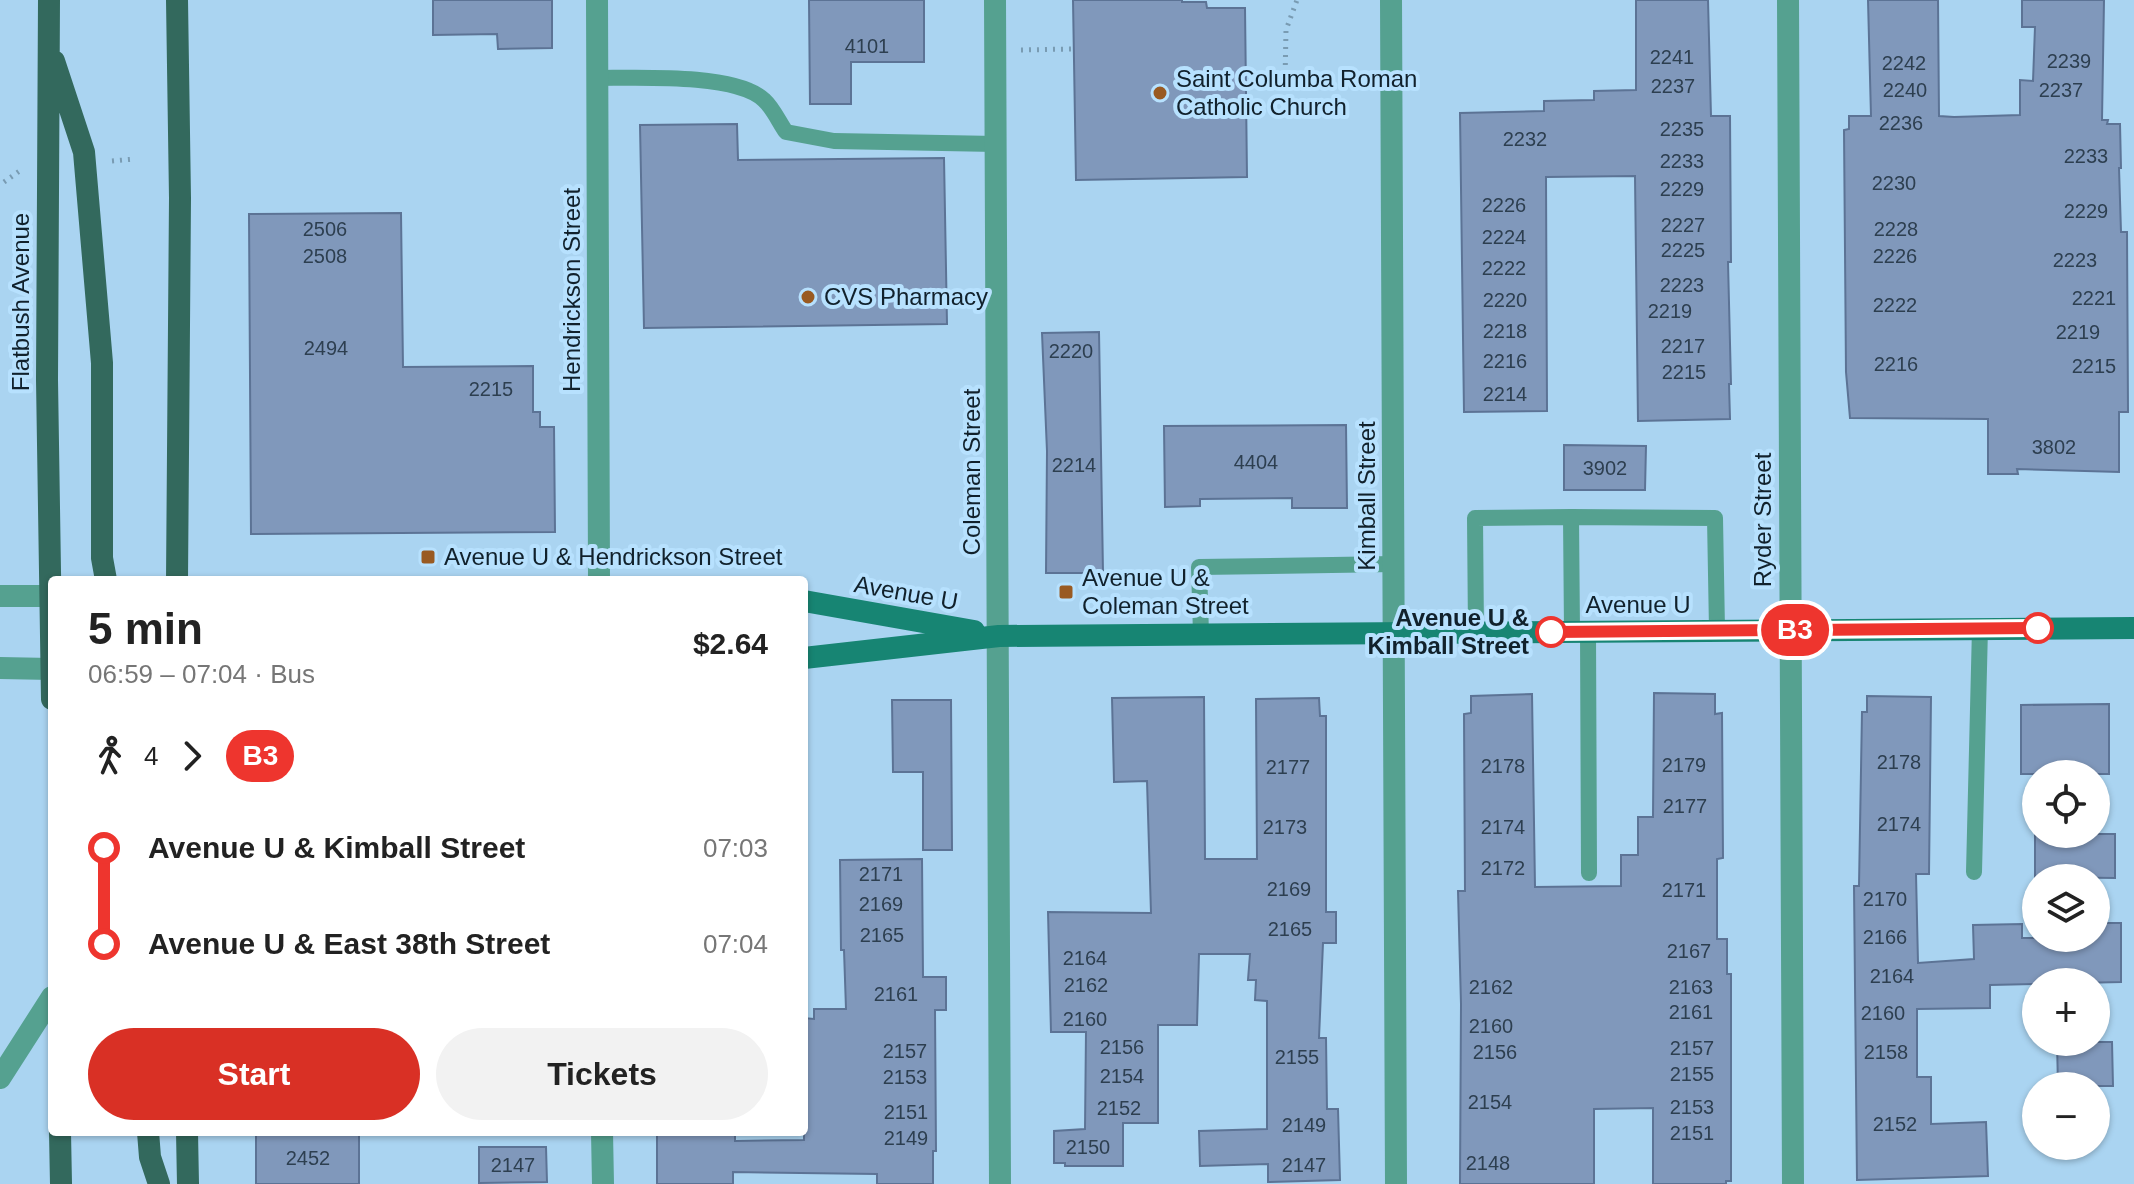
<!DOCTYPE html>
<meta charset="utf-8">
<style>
body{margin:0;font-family:Arial,sans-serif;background:#f2f2f2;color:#222;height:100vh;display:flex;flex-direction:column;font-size:30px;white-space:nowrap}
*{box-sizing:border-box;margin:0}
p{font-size:26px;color:#767676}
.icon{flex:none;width:44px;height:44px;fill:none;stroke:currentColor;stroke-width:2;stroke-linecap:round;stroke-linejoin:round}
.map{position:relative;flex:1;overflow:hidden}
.details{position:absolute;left:48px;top:576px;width:760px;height:560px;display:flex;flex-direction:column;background:#fff;border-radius:8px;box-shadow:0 2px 6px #0004}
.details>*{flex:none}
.badge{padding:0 16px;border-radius:26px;font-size:28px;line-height:52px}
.controls{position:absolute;left:2022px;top:760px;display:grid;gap:16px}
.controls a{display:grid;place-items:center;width:88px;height:88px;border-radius:50%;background:#fff;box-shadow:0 2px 6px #0004;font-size:40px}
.map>.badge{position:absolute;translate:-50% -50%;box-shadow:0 0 0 4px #fff}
.legs{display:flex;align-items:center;gap:12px;height:88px;padding:0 40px;font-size:26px}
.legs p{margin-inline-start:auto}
.headline{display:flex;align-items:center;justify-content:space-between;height:136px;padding:0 40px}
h1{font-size:44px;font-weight:700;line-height:60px}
.cta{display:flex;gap:16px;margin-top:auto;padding:16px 40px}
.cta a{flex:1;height:92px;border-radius:48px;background:#d93025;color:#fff;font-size:32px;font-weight:700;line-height:92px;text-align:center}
.cta a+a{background:#f2f2f2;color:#222}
ul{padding:0 40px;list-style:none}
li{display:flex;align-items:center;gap:28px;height:96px;font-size:30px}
li i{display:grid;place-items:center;width:12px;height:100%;margin:0 10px;background:currentColor}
li i::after{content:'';width:20px;height:20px;margin:-10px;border:6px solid;border-radius:50%;background:#fff}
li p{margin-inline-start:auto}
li:first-child i{background:linear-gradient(#0000 50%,currentColor 0)}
li:last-child i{background:linear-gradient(currentColor 50%,#0000 0)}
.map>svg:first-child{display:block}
.building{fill:#8098bb;stroke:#5c7395;stroke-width:2}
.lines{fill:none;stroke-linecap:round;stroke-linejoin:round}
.path{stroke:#799bb2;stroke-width:5;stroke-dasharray:2 6;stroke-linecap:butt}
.service{stroke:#55a190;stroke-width:16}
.minor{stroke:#55a190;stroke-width:22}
.secondary{stroke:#178573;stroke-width:22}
.primary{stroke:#33695d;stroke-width:22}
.line-1-casing{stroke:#fff;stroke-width:18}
.line-1{stroke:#ee352e;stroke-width:12}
.poi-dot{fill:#995a22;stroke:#b7e1fe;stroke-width:3}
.stop-1-dot{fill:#fff;stroke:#ee352e;stroke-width:4}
.labels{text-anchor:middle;stroke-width:8;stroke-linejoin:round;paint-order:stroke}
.number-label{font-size:20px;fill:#2d3f50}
.poi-label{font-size:24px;fill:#11212c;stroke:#b7e1fe;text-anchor:start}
.street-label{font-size:24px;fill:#11212c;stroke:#b7e1fe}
.stop-label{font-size:24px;font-weight:bold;fill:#11212c;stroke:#b7e1fe;text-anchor:end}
</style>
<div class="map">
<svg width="2134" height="1184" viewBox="0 0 2134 1184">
<rect width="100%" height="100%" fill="#aad4f1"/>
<path class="building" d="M 433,0 L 552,0 L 552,48 L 498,49 L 497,34 L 433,35 Z
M 809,0 L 924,0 L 924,62 L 851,62 L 851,104 L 810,104 Z
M 1073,0 L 1182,0 L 1182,2 L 1206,2 L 1207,8 L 1245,8 L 1247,177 L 1076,180 Z
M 1636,0 L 1708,0 L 1711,116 L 1730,116 L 1731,262 L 1728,262 L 1731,384 L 1729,384 L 1730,419 L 1638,421 L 1635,176 L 1546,177 L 1547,411 L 1464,412 L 1460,113 L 1544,111 L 1544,101 L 1594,100 L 1594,91 L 1636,90 Z
M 1868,0 L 1938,0 L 1939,116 L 1954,117 L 2020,115 L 2020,80 L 2033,81 L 2035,27 L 2022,27 L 2022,0 L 2104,0 L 2102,120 L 2108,120 L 2107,124 L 2120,124 L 2121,168 L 2119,168 L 2121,232 L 2127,232 L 2128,412 L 2119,412 L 2119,472 L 2017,469 L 2018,474 L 1988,474 L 1988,419 L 1850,418 L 1846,372 L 1844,130 L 1849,129 L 1849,116 L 1871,116 Z
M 737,124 L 738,160 L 944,158 L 947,324 L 644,328 L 640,125 Z
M 401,213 L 403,367 L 533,366 L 533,412 L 540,412 L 540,427 L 554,427 L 555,532 L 251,534 L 249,214 Z
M 1099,332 L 1103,573 L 1046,573 L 1047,451 L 1042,333 Z
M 1346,425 L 1347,508 L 1292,508 L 1292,498 L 1200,499 L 1200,506 L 1165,507 L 1164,426 Z
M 1564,445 L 1646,446 L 1645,490 L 1564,490 Z
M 1654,693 L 1715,694 L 1715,714 L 1722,713 L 1723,858 L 1717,859 L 1717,939 L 1727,939 L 1727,974 L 1731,974 L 1731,1181 L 1726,1181 L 1726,1184 L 1653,1184 L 1653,1108 L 1594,1109 L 1594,1184 L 1460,1184 L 1461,1004 L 1458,891 L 1465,891 L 1464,714 L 1471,713 L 1471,696 L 1532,694 L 1535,887 L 1621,886 L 1621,855 L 1638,855 L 1638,817 L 1653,817 Z
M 1867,696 L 1931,697 L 1929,874 L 1916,874 L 1918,963 L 1974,959 L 1973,925 L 2022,924 L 2022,938 L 2096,938 L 2096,923 L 2121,923 L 2121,982 L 1990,985 L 1990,1008 L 1917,1009 L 1917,1077 L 1931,1077 L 1931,1124 L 1986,1122 L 1988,1176 L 1857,1180 L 1854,886 L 1859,886 L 1862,712 L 1867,712 Z
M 1204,697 L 1205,859 L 1257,859 L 1256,699 L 1319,698 L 1320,716 L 1326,716 L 1326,912 L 1336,912 L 1336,943 L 1323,943 L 1319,1038 L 1326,1038 L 1327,1109 L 1338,1109 L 1340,1180 L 1268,1182 L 1268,1164 L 1200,1166 L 1199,1131 L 1267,1129 L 1267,1001 L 1255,1000 L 1256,980 L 1248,980 L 1250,954 L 1199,954 L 1197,1025 L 1158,1025 L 1158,1123 L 1123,1123 L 1123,1166 L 1065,1166 L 1065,1163 L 1054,1163 L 1054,1131 L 1085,1129 L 1086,1032 L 1051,1032 L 1048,912 L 1151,913 L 1147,781 L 1114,782 L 1112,698 Z
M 892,700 L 951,700 L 952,850 L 923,850 L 923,772 L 893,772 Z
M 2109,704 L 2109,774 L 2021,774 L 2021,705 Z
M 2035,834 L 2115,834 L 2115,878 L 2035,877 Z
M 922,859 L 923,977 L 946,977 L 946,1010 L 935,1010 L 936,1151 L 933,1151 L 933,1184 L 877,1184 L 877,1174 L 733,1172 L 733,1184 L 657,1184 L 657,1132 L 735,1132 L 735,1141 L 804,1140 L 804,1018 L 814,1019 L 814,1009 L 846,1009 L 844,950 L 841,950 L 840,860 Z
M 2057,1042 L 2112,1042 L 2113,1086 L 2058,1086 Z
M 256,1132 L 359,1132 L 359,1184 L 256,1184 Z
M 479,1147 L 546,1147 L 547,1182 L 479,1183 Z"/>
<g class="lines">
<path class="path" d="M 1021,50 L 1072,49
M 1285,81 L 1286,30 L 1297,0
M 112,161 L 135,159
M 4,182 L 21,170"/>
<path class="service" d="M 597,78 C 636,78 736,73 764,100 C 773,108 779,122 786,132 L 834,141 L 996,144
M 1572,631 L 1571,517 L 1715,518 L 1717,630
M 1588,631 L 1589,873
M 1476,632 L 1475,518 L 1571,517
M 1201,634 L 1199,567 L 1394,564
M 1974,872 L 1980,628"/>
<path class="minor" d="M 597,0 L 599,580
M 995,0 L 1000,1184
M 1391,0 L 1396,1184
M 1788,0 L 1793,1184
M 0,596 L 50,596
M 0,668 L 51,669
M 0,1078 L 52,997
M 602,1132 L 603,1184"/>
<path class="secondary" d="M 804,601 L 974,631
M 804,658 L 999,636 L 2134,628"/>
<path class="primary" d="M 49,0 L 47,380 L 52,699
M 177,0 L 180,198 L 177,580
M 54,61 L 84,152 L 102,363 L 102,558 L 106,580
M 60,1132 L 61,1184
M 148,1132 L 150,1157 L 159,1184
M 187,1132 L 188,1184"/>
</g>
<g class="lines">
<g class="line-1-casing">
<path id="line-1" d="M 1551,632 L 2038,628"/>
</g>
<use href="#line-1" class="line-1"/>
</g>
<g class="poi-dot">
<circle cx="1160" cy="93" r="8"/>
<circle cx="808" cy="297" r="8"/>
<rect x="420" y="549" width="16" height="16" rx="4"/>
<rect x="1058" y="584" width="16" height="16" rx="4"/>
</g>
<g class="stop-1-dot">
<circle cx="2038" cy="628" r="14"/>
<circle cx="1551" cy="632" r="14"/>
</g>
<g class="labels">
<g class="number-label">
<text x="867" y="53">4101</text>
<text x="1672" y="64">2241</text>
<text x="2069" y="68">2239</text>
<text x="1904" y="70">2242</text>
<text x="1673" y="93">2237</text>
<text x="1905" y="97">2240</text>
<text x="2061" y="97">2237</text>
<text x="1901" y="130">2236</text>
<text x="1682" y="136">2235</text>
<text x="1525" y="146">2232</text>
<text x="2086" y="163">2233</text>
<text x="1682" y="168">2233</text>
<text x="1894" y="190">2230</text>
<text x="1682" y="196">2229</text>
<text x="1504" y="212">2226</text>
<text x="2086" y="218">2229</text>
<text x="1683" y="232">2227</text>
<text x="325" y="236">2506</text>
<text x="1896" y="236">2228</text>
<text x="1504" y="244">2224</text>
<text x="1683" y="257">2225</text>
<text x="325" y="263">2508</text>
<text x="1895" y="263">2226</text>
<text x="2075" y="267">2223</text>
<text x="1504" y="275">2222</text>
<text x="1682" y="292">2223</text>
<text x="2094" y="305">2221</text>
<text x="1505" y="307">2220</text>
<text x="1895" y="312">2222</text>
<text x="1670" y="318">2219</text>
<text x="1505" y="338">2218</text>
<text x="2078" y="339">2219</text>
<text x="1683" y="353">2217</text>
<text x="326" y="355">2494</text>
<text x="1071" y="358">2220</text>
<text x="1505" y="368">2216</text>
<text x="1896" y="371">2216</text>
<text x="2094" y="373">2215</text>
<text x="1684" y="379">2215</text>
<text x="491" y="396">2215</text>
<text x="1505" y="401">2214</text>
<text x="2054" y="454">3802</text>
<text x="1256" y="469">4404</text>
<text x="1074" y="472">2214</text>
<text x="1605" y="475">3902</text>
<text x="1899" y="769">2178</text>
<text x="1684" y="772">2179</text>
<text x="1503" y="773">2178</text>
<text x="1288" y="774">2177</text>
<text x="1685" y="813">2177</text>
<text x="1899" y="831">2174</text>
<text x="1285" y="834">2173</text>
<text x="1503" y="834">2174</text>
<text x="1503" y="875">2172</text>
<text x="881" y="881">2171</text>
<text x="1289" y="896">2169</text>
<text x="1684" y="897">2171</text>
<text x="1885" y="906">2170</text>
<text x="881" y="911">2169</text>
<text x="1290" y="936">2165</text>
<text x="882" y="942">2165</text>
<text x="1885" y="944">2166</text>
<text x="1689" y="958">2167</text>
<text x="1085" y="965">2164</text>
<text x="1892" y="983">2164</text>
<text x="1086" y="992">2162</text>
<text x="1491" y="994">2162</text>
<text x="1691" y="994">2163</text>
<text x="896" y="1001">2161</text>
<text x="1691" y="1019">2161</text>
<text x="1883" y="1020">2160</text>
<text x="1085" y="1026">2160</text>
<text x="1491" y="1033">2160</text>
<text x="1122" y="1054">2156</text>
<text x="1692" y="1055">2157</text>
<text x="905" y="1058">2157</text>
<text x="1495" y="1059">2156</text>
<text x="1886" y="1059">2158</text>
<text x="1297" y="1064">2155</text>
<text x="1692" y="1081">2155</text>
<text x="1122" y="1083">2154</text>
<text x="905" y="1084">2153</text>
<text x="1490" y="1109">2154</text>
<text x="1692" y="1114">2153</text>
<text x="1119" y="1115">2152</text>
<text x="906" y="1119">2151</text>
<text x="1895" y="1131">2152</text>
<text x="1304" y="1132">2149</text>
<text x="1692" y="1140">2151</text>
<text x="906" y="1145">2149</text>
<text x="1088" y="1154">2150</text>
<text x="308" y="1165">2452</text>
<text x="1488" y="1170">2148</text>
<text x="513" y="1172">2147</text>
<text x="1304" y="1172">2147</text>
</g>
<g class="poi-label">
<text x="1176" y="87">Saint Columba Roman<tspan x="1176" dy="28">Catholic Church</tspan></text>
<text x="824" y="305">CVS Pharmacy</text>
<text x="444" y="565">Avenue U &amp; Hendrickson Street</text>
<text x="1082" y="586">Avenue U &amp;<tspan x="1082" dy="28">Coleman Street</tspan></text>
</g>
<g class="street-label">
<text transform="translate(572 290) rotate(-90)" y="8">Hendrickson Street</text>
<text transform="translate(21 302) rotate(-90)" y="8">Flatbush Avenue</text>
<text transform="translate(972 472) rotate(-90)" y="8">Coleman Street</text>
<text transform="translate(1367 496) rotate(-90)" y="8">Kimball Street</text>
<text transform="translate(1763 520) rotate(-90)" y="8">Ryder Street</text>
<text transform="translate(906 593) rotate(10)" y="8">Avenue U</text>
<text x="1638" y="613">Avenue U</text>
</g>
<g class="stop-label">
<text x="1529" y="626">Avenue U &amp;<tspan x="1529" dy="28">Kimball Street</tspan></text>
</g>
</g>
</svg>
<div class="controls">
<a><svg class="icon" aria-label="locate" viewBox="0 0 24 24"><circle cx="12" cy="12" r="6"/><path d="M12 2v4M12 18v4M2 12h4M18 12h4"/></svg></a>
<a><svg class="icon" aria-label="layers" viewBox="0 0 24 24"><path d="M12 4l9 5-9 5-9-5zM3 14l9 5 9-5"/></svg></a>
<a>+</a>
<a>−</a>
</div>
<b class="badge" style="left:1795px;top:630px;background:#ee352e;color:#fff">B3</b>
<section class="details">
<div class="headline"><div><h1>5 min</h1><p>06:59 – 07:04 · Bus</p></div><b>$2.64</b></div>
<div class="legs"><svg class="icon" aria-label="walk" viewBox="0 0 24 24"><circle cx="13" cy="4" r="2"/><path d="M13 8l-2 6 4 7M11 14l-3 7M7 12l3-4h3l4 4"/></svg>4<svg class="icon" aria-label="forward" viewBox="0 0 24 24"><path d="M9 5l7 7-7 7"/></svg><b class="badge" style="background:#ee352e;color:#fff">B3</b></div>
<ul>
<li><i style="color:#ee352e"></i><b>Avenue U &amp; Kimball Street</b><p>07:03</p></li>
<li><i style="color:#ee352e"></i><b>Avenue U &amp; East 38th Street</b><p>07:04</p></li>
</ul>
<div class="cta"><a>Start</a><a>Tickets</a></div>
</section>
</div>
